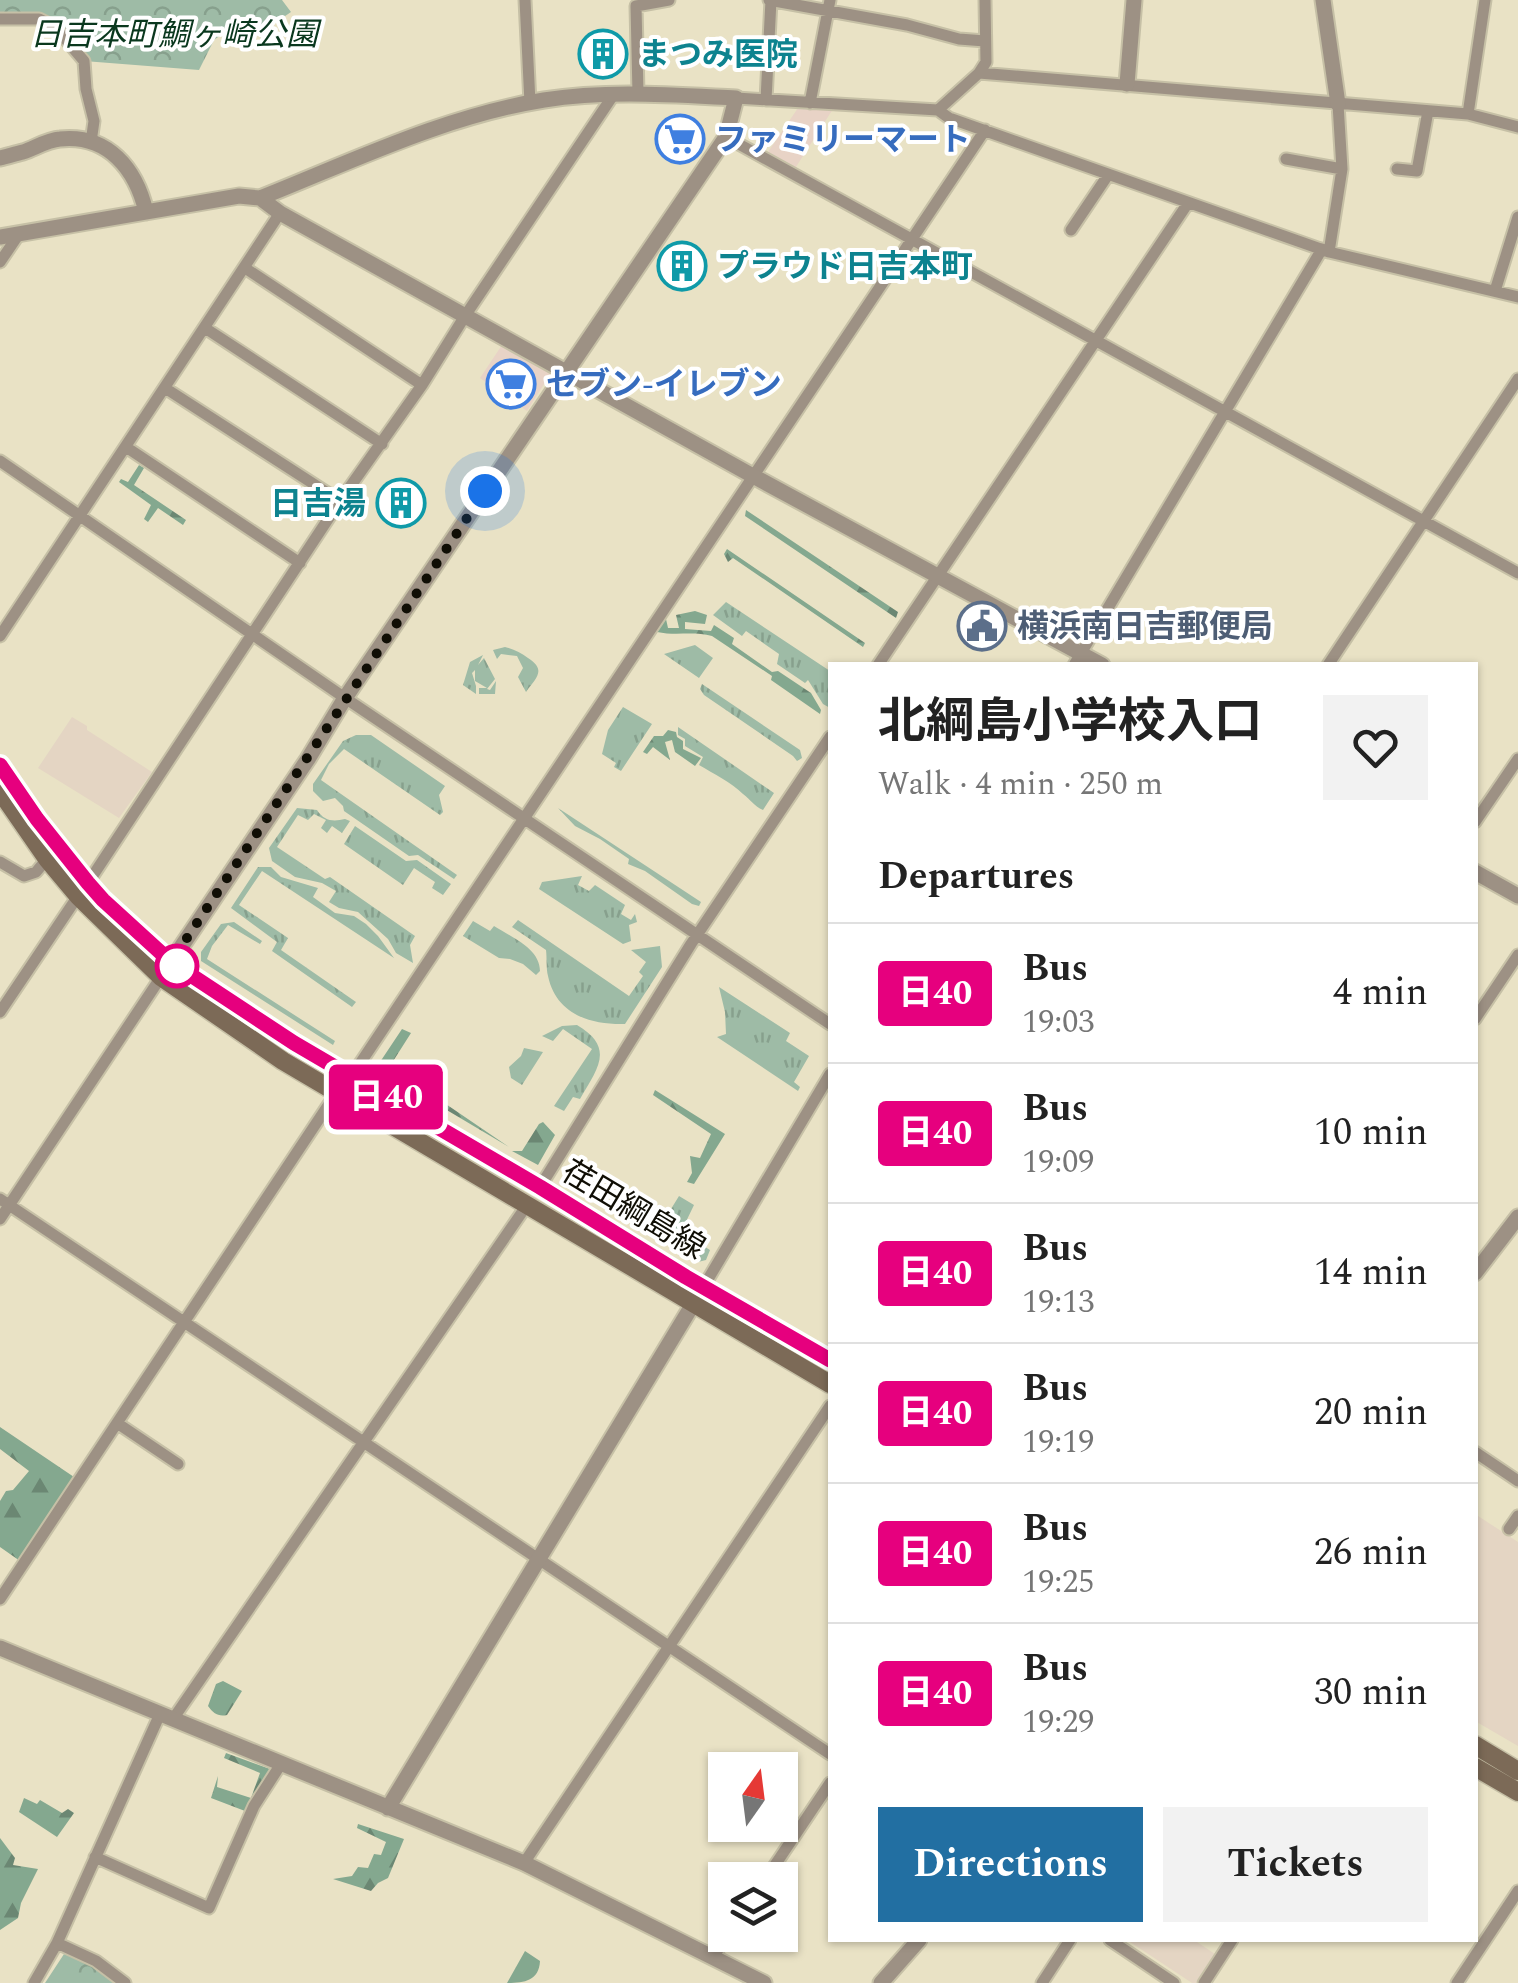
<!DOCTYPE html>
<meta charset="utf-8">
<style>
body{margin:0;font-family:Spectral,"Noto Sans JP",serif;background:#f2f2f2;color:#222;height:100vh;display:flex;flex-direction:column;font-size:38px;white-space:nowrap}
*{box-sizing:border-box;margin:0}
p{font-size:32px;color:#767676}
.icon{flex:none;width:55px;height:55px;fill:none;stroke:currentColor;stroke-width:2;stroke-linecap:round;stroke-linejoin:round}
.map{position:relative;flex:1;overflow:hidden}
.panel{position:absolute;left:828px;top:662px;width:650px;height:1280px;display:flex;flex-direction:column;background:#fff;border-radius:0px;box-shadow:0 2px 8px #0004}
.panel>*{flex:none}
.badge{padding:0 20px;border-radius:8px;font-size:35px;line-height:65px}
.needle{width:65px;rotate:14deg}
.buttons{position:absolute;left:708px;top:1752px;display:grid;gap:20px}
.buttons a{display:grid;place-items:center;width:90px;height:90px;border-radius:0px;background:#fff;box-shadow:0 2px 8px #0004;font-size:50px}
.you{position:absolute;width:50px;height:50px;margin:-25px;border:8px solid #fff;border-radius:50%;background:#1a73e8;box-shadow:0 0 0 15px #1a73e833}
.map>.badge{position:absolute;translate:-50% -50%;box-shadow:0 0 0 5px #fff}
h2{padding:0 50px;font-size:38px;line-height:90px}
.round{display:grid;place-items:center;flex:none;width:105px;height:105px;border-radius:0px;background:#f2f2f2}
.headline{display:flex;align-items:center;justify-content:space-between;height:170px;padding:0 50px}
h1{font-size:48px;font-weight:700;line-height:75px}
.button{display:flex;gap:20px;margin-top:auto;padding:20px 50px}
.button a{flex:1;height:115px;border-radius:0px;background:#226fa2;color:#fff;font-size:40px;font-weight:700;line-height:115px;text-align:center}
.button a+a{background:#f2f2f2;color:#222}
ul{padding:0;list-style:none}
li{display:flex;align-items:center;gap:30px;height:140px;padding:0 50px;border-top:2px solid #e0e0e0}
li div{flex:1}
li b{display:block;font-size:38px}
li em{font-style:normal}
li .badge{min-width:110px;font-weight:700;text-align:center}
.map>svg:first-child{display:block}
.commercial{fill:#e8d3c6}
.education{fill:#e4d5c3}
.grass{fill:url(#grass-tufts)}
.forest{fill:url(#forest-firs)}
.park{fill:url(#park-crowns)}
.lines{fill:none;stroke-linecap:round;stroke-linejoin:round}
.minor-casing{stroke:#c6c0a6;stroke-width:15}
.tertiary-casing{stroke:#c6c0a6;stroke-width:19}
.secondary-casing{stroke:#c6c0a6;stroke-width:21}
.minor{stroke:#9d9184;stroke-width:11}
.tertiary{stroke:#9d9184;stroke-width:15}
.secondary{stroke:#7c6a57;stroke-width:18}
.line-casing{stroke:#fff;stroke-width:22}
.line{stroke:#e6007e;stroke-width:15}
.walk{stroke:#100e05;stroke-width:10;stroke-dasharray:0 18}
.stop-dot{fill:#fff;stroke:#e6007e;stroke-width:5}
.labels{text-anchor:middle;stroke-width:8;stroke-linejoin:round;paint-order:stroke}
.park-label{font-size:32px;font-style:italic;fill:#0a381e;stroke:#fff}
.culture-label{font-size:32px;font-weight:bold;fill:#0d838f;stroke:#fff;text-anchor:start}
.shop-label{font-size:32px;font-weight:bold;fill:#366cbe;stroke:#fff;text-anchor:start}
.service-label{font-size:32px;font-weight:bold;fill:#4e5e75;stroke:#fff;text-anchor:start}
.street-label{font-size:32px;fill:#100e05;stroke:#fff}
</style>
<div class="map">
<svg width="1518" height="1983" viewBox="0 0 1518 1983">
<defs>
<pattern id="grass-tufts" width="24" height="20" patternUnits="userSpaceOnUse" patternTransform="scale(2.5)"><rect width="24" height="20" fill="#9ebba6"/><path d="M3 7l-1-3M5 7V3M7 7l1-3M15 17l-1-3M17 17v-4M19 17l1-3" fill="none" stroke="#87a08d"/></pattern>
<pattern id="forest-firs" width="22" height="20" patternUnits="userSpaceOnUse" patternTransform="scale(2.5)"><rect width="22" height="20" fill="#84a88f"/><path d="M5 1l3.5 6h-7zM16 11l3.5 6h-7z" fill="#6b8773"/></pattern>
<pattern id="park-crowns" width="20" height="18" patternUnits="userSpaceOnUse" patternTransform="scale(2.5)"><rect width="20" height="18" fill="#9ebba6"/><path d="M2 6a3 3 0 1 1 6 0M12 15a3 3 0 1 1 6 0" fill="none" stroke="#87a08d"/></pattern>
</defs>
<rect width="100%" height="100%" fill="#e9e2c5"/>
<path class="commercial" d="M 798,108 L 833,109 L 794,170 L 766,155 Z
M 502,345 L 551,373 L 527,411 L 480,378 Z"/>
<path class="education" d="M 72,717 L 87,726 L 87,730 L 152,772 L 119,818 L 38,768 Z
M 1475,1514 L 1518,1542 L 1518,1746 L 1475,1721 Z
M 1127,1940 L 1194,1940 L 1215,1954 L 1196,1983 L 1192,1983 Z"/>
<path class="grass" d="M 726,602 L 830,671 L 830,708 L 823,704 L 808,680 L 805,683 L 777,664 L 779,654 L 746,631 L 742,636 L 713,615 Z
M 695,645 L 713,658 L 699,678 L 664,654 Z
M 505,647 C 514,649 521,653 528,658 C 547,670 536,678 526,692 L 518,677 L 523,668 L 517,656 L 501,654 L 497,659 L 493,650 Z
M 483,655 L 478,665 L 484,658 L 495,679 L 487,689 L 490,690 L 496,681 L 495,694 L 479,694 L 479,688 L 487,688 L 475,681 L 475,670 L 472,673 L 476,686 L 476,694 L 463,685 L 470,662 Z
M 702,684 L 800,750 L 802,758 L 797,761 L 793,756 L 704,695 L 700,689 Z
M 623,707 L 652,724 L 621,771 L 614,767 L 616,763 L 602,754 L 608,730 Z
M 678,727 L 774,793 L 763,810 C 754,806 751,800 743,794 C 731,782 714,774 699,765 L 703,757 L 685,746 L 685,739 L 678,735 Z
M 356,735 L 371,735 L 445,786 L 439,795 L 443,812 L 440,815 L 344,749 L 329,764 L 321,780 L 457,875 L 454,879 L 418,855 L 409,856 L 344,811 L 343,806 L 335,798 L 323,801 L 313,791 L 313,784 L 343,741 Z
M 297,808 L 317,810 C 324,821 333,822 345,819 L 350,821 L 342,833 L 332,826 L 327,833 L 321,828 L 326,820 L 314,814 L 308,820 L 298,815 L 277,847 L 325,879 L 330,877 L 415,936 L 410,945 L 413,963 L 396,953 L 388,939 L 358,912 L 339,908 L 329,902 L 336,891 L 322,883 L 295,877 L 272,861 L 269,848 Z
M 558,808 L 701,902 L 699,906 L 692,904 L 645,871 L 628,864 L 629,859 L 600,839 L 575,826 Z
M 355,826 L 406,861 L 417,860 L 451,884 L 443,895 L 432,888 L 435,882 L 414,868 L 403,885 L 344,844 Z
M 258,867 L 271,867 L 281,877 L 318,888 L 313,897 L 335,913 L 354,916 L 366,924 L 378,936 L 394,958 L 262,871 L 239,905 L 288,938 L 281,950 L 356,1002 L 352,1007 L 272,951 L 277,942 L 231,908 Z
M 582,876 L 578,885 L 589,891 L 595,885 L 625,905 L 621,914 L 631,920 L 635,914 L 637,922 L 629,925 L 631,941 L 623,944 L 539,889 L 542,882 Z
M 518,920 L 629,996 L 643,976 L 639,972 L 646,962 L 631,950 L 660,946 L 662,967 L 625,1024 C 590,1025 556,1014 548,976 C 546,968 547,958 546,950 L 512,927 Z
M 473,921 L 490,931 L 494,926 C 511,937 540,948 540,971 L 536,975 L 523,964 L 510,959 L 499,958 L 463,936 Z
M 234,922 L 262,941 L 260,944 L 228,925 L 212,946 L 207,959 L 335,1041 L 333,1045 L 201,961 L 201,952 L 221,924 Z
M 719,987 L 790,1033 L 786,1041 L 809,1056 L 794,1082 L 800,1087 L 798,1091 L 717,1037 L 726,1034 L 725,1012 Z
M 577,1025 C 616,1048 597,1069 580,1099 L 573,1097 L 564,1111 L 554,1106 L 592,1049 L 563,1029 L 553,1041 L 542,1036 L 562,1026 Z
M 524,1048 L 543,1052 L 522,1085 L 511,1078 L 509,1067 L 521,1056 Z
M 679,1196 L 694,1205 L 681,1232 L 710,1250 L 706,1260 L 698,1262 L 655,1235 Z"/>
<path class="forest" d="M 139,465 L 144,468 L 134,485 L 186,520 L 183,525 L 158,508 L 148,522 L 144,519 L 151,505 L 119,482 L 121,479 L 128,482 Z
M 746,510 L 898,612 L 896,618 L 745,516 Z
M 727,549 L 865,643 L 863,647 L 733,558 L 728,562 L 724,554 Z
M 695,611 L 707,615 L 705,624 L 685,622 L 685,629 L 711,631 L 714,625 L 734,638 L 732,644 L 772,672 L 778,671 L 811,693 L 821,710 L 820,714 L 771,680 L 772,676 L 712,636 C 694,631 675,636 657,632 L 666,619 L 668,628 L 679,628 L 676,615 Z
M 668,730 L 676,732 L 677,737 L 683,741 L 683,749 L 701,758 L 695,766 L 675,752 L 672,740 L 665,742 L 670,760 L 653,747 L 647,754 L 643,752 L 654,736 L 663,736 Z
M 402,1029 L 411,1033 L 390,1066 L 509,1147 L 376,1068 Z
M 655,1090 L 725,1134 L 694,1184 L 687,1182 L 692,1173 L 690,1156 L 700,1158 L 711,1134 L 653,1095 Z
M 543,1122 L 555,1135 L 538,1165 L 512,1151 L 522,1151 L 539,1124 Z
M 0,1427 L 74,1477 L 20,1561 L 0,1547 L 0,1501 L 6,1491 L 13,1490 L 29,1471 L 0,1449 Z
M 223,1681 L 242,1691 L 227,1715 C 218,1717 213,1713 208,1706 L 216,1684 Z
M 226,1753 L 270,1769 L 254,1802 L 245,1811 L 211,1798 L 218,1776 L 217,1787 L 251,1798 L 260,1773 L 224,1758 Z
M 24,1798 L 37,1804 L 40,1800 L 62,1813 L 68,1809 L 74,1813 L 57,1837 L 19,1812 Z
M 358,1824 L 404,1839 L 388,1878 L 378,1883 L 371,1891 L 333,1879 L 352,1876 L 358,1867 L 368,1868 L 374,1854 L 381,1855 L 386,1842 L 357,1828 Z
M 0,1838 L 15,1858 L 13,1865 L 38,1869 L 21,1903 L 18,1918 L 0,1930 Z
M 525,1951 L 540,1961 C 539,1981 524,1983 507,1983 Z"/>
<path class="park" d="M 0,0 L 282,0 L 291,12 L 266,29 L 240,21 L 214,40 L 199,70 L 84,61 L 39,19 L 0,19 Z
M 64,1954 L 94,1966 L 114,1983 L 45,1983 Z"/>
<g class="lines">
<g class="minor-casing">
<path id="minor" d="M 525,0 L 530,103
M 769,0 L 907,25 L 959,39 L 985,41
M 0,19 L 39,19 L 55,27 L 84,61 L 86,89 L 94,121 L 91,142
M 979,73 L 1468,114 L 1518,127
M 638,94 L 636,6 L 669,0
M 736,98 L 938,110 L 949,118 L 1329,252 L 1518,297
M 766,100 L 771,0
M 810,103 L 830,0
M 938,110 L 979,73 L 986,62 L 985,0
M 1468,114 L 1485,0
M 726,137 L 1518,573
M 1286,159 L 1342,169
M 1397,169 L 1417,171 L 1428,111
M 1071,230 L 1108,175
M 1329,252 L 1342,169 L 1338,104
M 0,262 L 19,234
M 245,268 L 422,385
M 1495,291 L 1518,217
M 205,328 L 382,444
M 165,388 L 340,501
M 126,447 L 300,563
M 0,461 L 345,698 L 830,1024
M 0,636 L 280,213
M 878,665 L 1188,203
M 1074,665 L 1322,249
M 1328,665 L 1518,379
M 1475,822 L 1518,759
M 0,862 L 24,876 L 36,872 L 47,859
M 88,883 L 340,501 L 422,385 L 465,316 L 614,94
M 0,1012 L 78,896
M 1475,1019 L 1518,955
M 351,1077 L 985,130
M 540,1187 L 691,944 L 830,737
M 0,1199 L 830,1754
M 0,1219 L 161,977
M 704,1286 L 830,1074
M 117,1423 L 178,1464
M 1475,1452 L 1518,1481
M 1509,1529 L 1518,1516
M 0,1599 L 337,1092
M 173,1719 L 527,1205
M 95,1857 L 209,1908 L 254,1806 L 281,1764
M 524,1863 L 830,1406
M 765,1880 L 830,1783
M 1110,1940 L 1174,1983
M 57,1943 L 96,1961 L 125,1983
M 713,1957 L 728,1935
M 34,1983 L 57,1943 L 160,1714
M 1042,1983 L 1070,1940
M 1204,1983 L 1232,1940
M 1457,1983 L 1518,1891"/>
</g>
<g class="tertiary-casing">
<path id="tertiary" d="M 1323,0 L 1338,104
M 1127,84 L 1134,0
M 0,158 C 8,156 15,154 23,152 C 35,148 47,140 60,139 C 108,134 136,169 146,212
M 0,237 L 239,196 L 260,198 L 280,213 L 753,476 L 1102,665
M 1475,872 L 1518,896
M 167,968 L 308,759 L 345,698 L 726,137 L 736,98 C 673,95 607,90 544,100 C 445,116 353,161 260,198
M 1475,1273 L 1518,1217
M 0,1648 L 524,1863 L 764,1983
M 388,1808 L 704,1286
M 881,1983 L 919,1940"/>
</g>
<g class="secondary-casing">
<path id="secondary" d="M 0,765 L 37,819 L 88,883 L 103,900 L 171,962 L 294,1043 L 540,1187 L 686,1277 L 830,1360
M 0,791 L 47,859 L 78,896 L 161,977 L 283,1061 L 830,1384
M 1475,1745 L 1518,1771
M 1475,1767 L 1518,1792"/>
</g>
<use href="#minor" class="minor"/>
<use href="#tertiary" class="tertiary"/>
<use href="#secondary" class="secondary"/>
</g>
<g class="lines">
<g class="line-casing">
<path id="line" d="M 0,765 L 37,819 L 88,883 L 103,900 L 171,962 L 294,1043 L 540,1187 L 686,1277 L 830,1360"/>
</g>
<use href="#line" class="line"/>
<path class="walk" d="M 177,966 L 171,962 L 485,491"/>
</g>
<defs>
<g id="building-ring" transform="scale(2.5)"><circle r="9.5" fill="#fff" stroke="#0f9aa8" stroke-width="1.5"/><path d="M-4-6H4V6H1V3H-1V6H-4ZM-2.5-4.3h1.7v1.8h-1.7ZM.8-4.3h1.7v1.8H.8ZM-2.5-1h1.7V.8h-1.7ZM.8-1h1.7V.8H.8Z" fill="#0f9aa8"/></g>
<g id="supermarket-ring" transform="scale(2.5)"><circle r="9.5" fill="#fff" stroke="#3f7fe0" stroke-width="1.5"/><path d="M-6-5.5h2.5l.6 2H6L4.5 2H-2.5L-4.4-4H-6ZM-1.5 3.2a1.3 1.3 0 1 0 .1 0ZM3 3.2a1.3 1.3 0 1 0 .1 0Z" fill="#3f7fe0"/></g>
<g id="civic-ring" transform="scale(2.5)"><circle r="9.5" fill="#fff" stroke="#5c6f8a" stroke-width="1.5"/><path d="M-.6-6.5H3V-4.5H.6V-3L4-1V1h2V6H-6V1h2V-1L-.6-3ZM-1.2 2.5V6h2.4V2.5Z" fill="#5c6f8a"/></g>
</defs>
<g fill-rule="evenodd">
<use href="#building-ring" x="603" y="54"/>
<use href="#supermarket-ring" x="680" y="139"/>
<use href="#building-ring" x="682" y="266"/>
<use href="#supermarket-ring" x="511" y="384"/>
<use href="#building-ring" x="401" y="503"/>
<use href="#civic-ring" x="982" y="626"/>
</g>
<circle class="stop-dot" cx="177" cy="966" r="20"/>
<g class="labels">
<g class="park-label">
<text x="174" y="45">日吉本町鯛ヶ崎公園</text>
</g>
<g class="culture-label">
<text x="638" y="65">まつみ医院</text>
<text x="717" y="277">プラウド日吉本町</text>
<text x="366" y="514" text-anchor="end">日吉湯</text>
</g>
<g class="shop-label">
<text x="715" y="150">ファミリーマート</text>
<text x="546" y="395">セブン-イレブン</text>
</g>
<g class="service-label">
<text x="1017" y="637">横浜南日吉郵便局</text>
</g>
<g class="street-label">
<text transform="translate(634 1209) rotate(31)" y="11">荏田綱島線</text>
</g>
</g>
</svg>
<div class="buttons">
<a><svg class="needle" viewBox="-14 -14 28 28"><path d="M0-13l5 13h-10z" fill="#e53935"/><path d="M0 13l5-13h-10z" fill="#767676"/></svg></a>
<a><svg class="icon" aria-label="layers" viewBox="0 0 24 24"><path d="M12 4l9 5-9 5-9-5zM3 14l9 5 9-5"/></svg></a>
</div>
<div class="you" style="left:485px;top:491px"></div>
<b class="badge" style="left:386px;top:1097px;background:#e6007e;color:#fff">日40</b>
<section class="panel">
<div class="headline"><div><h1>北綱島小学校入口</h1><p>Walk · 4 min · 250 m</p></div><a class="round"><svg class="icon" aria-label="heart" viewBox="0 0 24 24"><path d="M12 20l-8-8c-3-5 5-10 8-4 3-6 11-1 8 4z"/></svg></a></div>
<h2>Departures</h2>
<ul>
<li><span class="badge" style="background:#e6007e;color:#fff">日40</span><div><b>Bus</b><p>19:03</p></div><em>4 min</em></li>
<li><span class="badge" style="background:#e6007e;color:#fff">日40</span><div><b>Bus</b><p>19:09</p></div><em>10 min</em></li>
<li><span class="badge" style="background:#e6007e;color:#fff">日40</span><div><b>Bus</b><p>19:13</p></div><em>14 min</em></li>
<li><span class="badge" style="background:#e6007e;color:#fff">日40</span><div><b>Bus</b><p>19:19</p></div><em>20 min</em></li>
<li><span class="badge" style="background:#e6007e;color:#fff">日40</span><div><b>Bus</b><p>19:25</p></div><em>26 min</em></li>
<li><span class="badge" style="background:#e6007e;color:#fff">日40</span><div><b>Bus</b><p>19:29</p></div><em>30 min</em></li>
</ul>
<div class="button"><a>Directions</a><a>Tickets</a></div>
</section>
</div>
